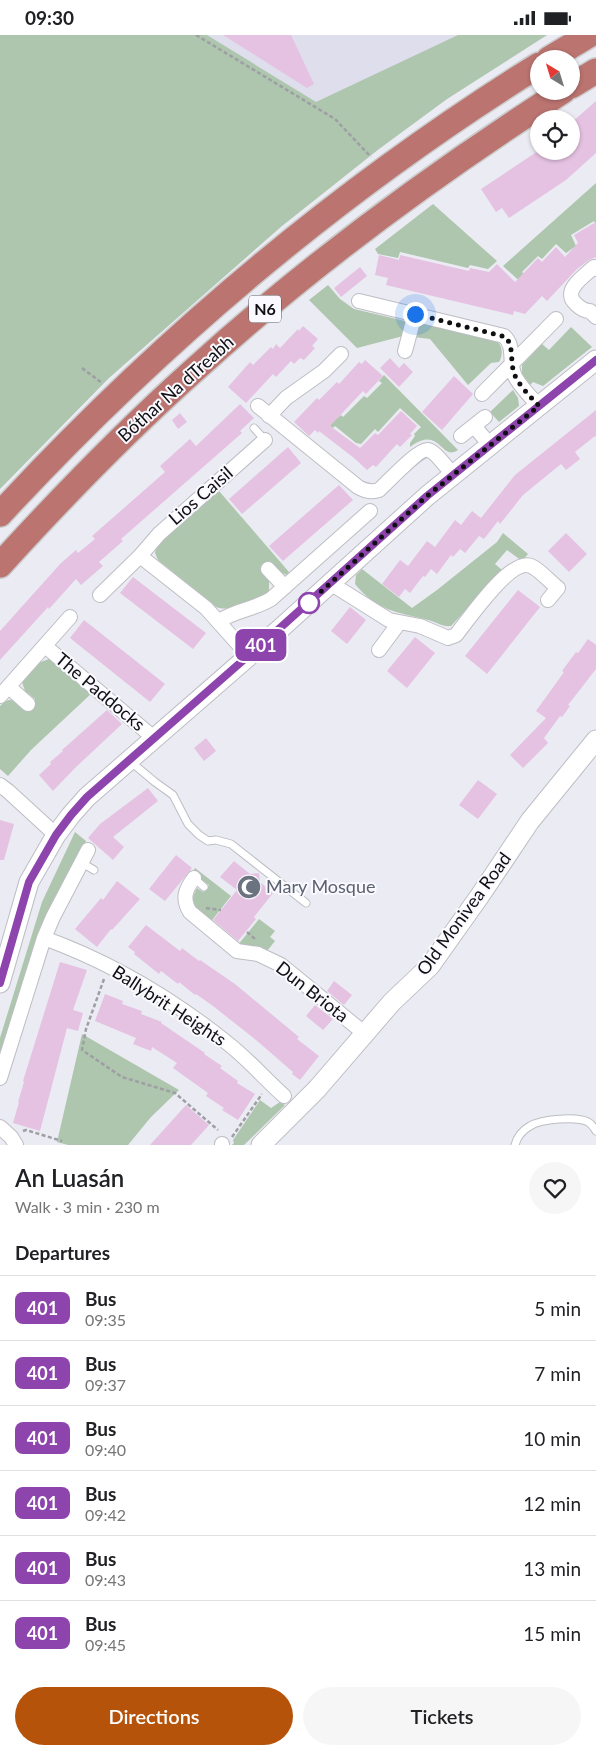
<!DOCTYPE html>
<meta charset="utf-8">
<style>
body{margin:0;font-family:Lato,sans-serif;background:#f6f6f6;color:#202124;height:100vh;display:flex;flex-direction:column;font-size:19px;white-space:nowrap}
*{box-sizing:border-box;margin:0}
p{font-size:16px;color:#757577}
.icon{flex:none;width:28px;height:28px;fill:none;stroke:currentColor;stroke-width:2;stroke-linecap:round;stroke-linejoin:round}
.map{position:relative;height:1110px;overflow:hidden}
.sheet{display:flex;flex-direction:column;background:#fff;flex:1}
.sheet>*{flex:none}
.badge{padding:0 10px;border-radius:8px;font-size:18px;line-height:32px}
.needle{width:32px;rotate:322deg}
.fabs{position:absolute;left:530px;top:15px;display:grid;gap:10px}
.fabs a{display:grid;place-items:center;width:50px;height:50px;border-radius:50%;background:#fff;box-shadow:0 1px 4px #0004;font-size:25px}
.you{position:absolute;width:25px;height:25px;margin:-12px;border:4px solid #fff;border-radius:50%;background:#1a73e8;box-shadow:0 0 0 8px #1a73e833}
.map>.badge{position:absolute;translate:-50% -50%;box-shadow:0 0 0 2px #fff}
h2{padding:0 15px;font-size:19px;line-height:45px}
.round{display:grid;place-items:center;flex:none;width:52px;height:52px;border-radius:26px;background:#f6f6f6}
.overview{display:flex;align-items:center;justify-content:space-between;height:85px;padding:0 15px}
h1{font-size:24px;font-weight:600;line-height:38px}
.button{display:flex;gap:10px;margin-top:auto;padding:10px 15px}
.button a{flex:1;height:58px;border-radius:30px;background:#b45309;color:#fff;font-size:20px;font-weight:600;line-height:58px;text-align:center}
.button a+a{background:#f6f6f6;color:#202124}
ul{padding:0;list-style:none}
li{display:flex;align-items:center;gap:15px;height:65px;padding:0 15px;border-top:1px solid #e0e0e0}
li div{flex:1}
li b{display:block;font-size:19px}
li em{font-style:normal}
li .badge{min-width:55px;font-weight:700;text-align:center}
.status{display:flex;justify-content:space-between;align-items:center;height:35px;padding:0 25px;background:#fff;direction:ltr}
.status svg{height:14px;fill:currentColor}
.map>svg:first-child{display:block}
.built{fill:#dedeed}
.green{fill:#adc6ad}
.building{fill:#e5c2e2}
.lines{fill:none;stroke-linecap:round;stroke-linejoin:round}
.lane-casing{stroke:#bdbdc4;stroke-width:9}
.street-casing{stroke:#bdbdc4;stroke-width:16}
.secondary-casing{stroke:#bdbdc4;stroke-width:21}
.highway-casing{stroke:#cacacb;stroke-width:28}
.path{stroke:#9e9ea4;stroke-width:2.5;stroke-dasharray:4 2.5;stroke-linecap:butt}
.lane{stroke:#fff;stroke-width:7}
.street{stroke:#fff;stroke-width:14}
.secondary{stroke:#fff;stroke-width:19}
.highway{stroke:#bb7470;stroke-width:25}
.line-casing{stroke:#fff;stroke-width:11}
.line{stroke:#8e44ad;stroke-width:8}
.walk{stroke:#101012;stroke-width:5;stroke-dasharray:0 9}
.stop-dot{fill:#fff;stroke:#8e44ad;stroke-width:2.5}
.labels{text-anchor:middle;stroke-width:4;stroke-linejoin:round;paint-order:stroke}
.shield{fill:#f9f9ff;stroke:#565659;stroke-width:1}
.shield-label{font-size:16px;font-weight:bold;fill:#101012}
.street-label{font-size:18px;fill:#101012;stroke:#f9f9ff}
.worship-label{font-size:18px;fill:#5b616d;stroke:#f9f9ff;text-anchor:start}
</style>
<div class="status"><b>09:30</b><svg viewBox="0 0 49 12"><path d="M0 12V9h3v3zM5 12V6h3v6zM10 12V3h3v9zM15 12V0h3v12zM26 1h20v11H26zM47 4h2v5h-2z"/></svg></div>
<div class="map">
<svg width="596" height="1110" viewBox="0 0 596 1110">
<rect width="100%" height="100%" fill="#ebebf3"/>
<path class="built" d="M 207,0 L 547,0 L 447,64 L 379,114 L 343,84 Z"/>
<path class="green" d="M 0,0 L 207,0 L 316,67 L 458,0 L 547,0 L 447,64 L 379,114 L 282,191 L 109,343 L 0,454 Z
M 596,148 L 596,190 L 594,186 L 571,200 L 576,211 L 566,218 L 556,209 L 542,224 L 538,221 L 522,237 L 531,246 L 526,252 L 503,231 Z
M 433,169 L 497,226 L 488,234 L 470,230 L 468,233 L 400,217 L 398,223 L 378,219 L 375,214 Z
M 328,250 L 340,264 L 354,274 L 405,286 L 406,288 L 403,301 L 357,313 L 309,265 Z
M 422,288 L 497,306 C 503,312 503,320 499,327 L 491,328 L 468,350 L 430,304 L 414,302 L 418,290 Z
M 571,292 L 592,312 L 543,351 L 533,347 L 530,350 L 522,340 L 522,330 L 542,309 L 549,315 Z
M 384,340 L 458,415 C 441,427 440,389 410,412 L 410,408 L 415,401 L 414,399 L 421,392 L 400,373 L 378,397 L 375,394 L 361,409 L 356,408 L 335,391 L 333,393 L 329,390 L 341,380 L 343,382 L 364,361 L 367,363 L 382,348 L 379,346 Z
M 513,355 L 518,363 L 519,371 L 499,387 L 490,377 Z
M 219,456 L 289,537 L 287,540 L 282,538 L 269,526 L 260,534 L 269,546 L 269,558 C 256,566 232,578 216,572 L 158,525 L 155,518 L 157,509 Z
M 503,498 L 528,519 L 522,526 L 507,515 L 495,529 L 502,535 L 467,579 L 464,577 L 451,591 C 442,592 437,587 428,585 C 397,577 377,576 355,549 L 356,540 L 362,534 L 412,573 L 437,555 L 497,507 Z
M 49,624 L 54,626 L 93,657 L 31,715 L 8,741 L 0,734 L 0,671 C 10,660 17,666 26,675 L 35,664 L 25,656 L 22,647 L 38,628 Z
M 75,797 L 86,806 L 39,895 L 0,1019 L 0,1003 L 42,867 Z
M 195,833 L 231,861 L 209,889 C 196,878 187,871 197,853 L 203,857 L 209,850 L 192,838 Z
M 259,884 L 275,896 L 270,902 L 275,906 L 267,916 L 237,911 Z
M 82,999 L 179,1055 L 151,1082 L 128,1110 L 68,1110 L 57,1107 Z
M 260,1065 L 271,1073 L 280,1067 L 285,1070 L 244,1110 L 232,1110 L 234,1108 L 233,1105 Z"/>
<path class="building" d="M 223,0 L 291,0 L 314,49 L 307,53 Z
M 596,66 L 596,118 L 566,145 L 509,183 L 502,173 L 496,177 L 481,154 L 538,116 L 571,116 L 571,88 Z
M 596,187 L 596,222 L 589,225 L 577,234 L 547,266 L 542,261 L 525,279 L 514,276 L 513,280 L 386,250 L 388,243 L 375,240 L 379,220 L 399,225 L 400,220 L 469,236 L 470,233 L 489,237 L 497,229 L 515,247 L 538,223 L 542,227 L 556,212 L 565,222 L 578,208 L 574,200 Z
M 360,232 L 367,241 L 341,262 L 334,253 Z
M 303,291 L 318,304 L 312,311 L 315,313 L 304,325 L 300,323 L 294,329 L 291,326 L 276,342 L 273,339 L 246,368 L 228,352 L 250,327 L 253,330 L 271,312 L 273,314 L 276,309 L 280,313 L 298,294 L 299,296 Z
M 390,323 L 399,333 L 404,328 L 413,337 L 399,352 L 380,333 Z
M 365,325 L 383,341 L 366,359 L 363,356 L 330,391 L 360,413 L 375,398 L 378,400 L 401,376 L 417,391 L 410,399 L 412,400 L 400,412 L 397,409 L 376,432 L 373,430 L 367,435 L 354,423 L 319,396 L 318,398 L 315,395 L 309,401 L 294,387 L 317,363 L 319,365 L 337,347 L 339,349 L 359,327 L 362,329 Z
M 454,341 L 473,359 L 442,395 L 422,377 Z
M 240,369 L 254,383 L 240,396 L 242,398 L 121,504 L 123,506 L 99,527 L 103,531 L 81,550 L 76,544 L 49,574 L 48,572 L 0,625 L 0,596 L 61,528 L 76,515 L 78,518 L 95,504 L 92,501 L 165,437 L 160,431 L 190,404 L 196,411 Z
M 596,375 L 596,402 L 595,401 L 575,417 L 580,424 L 566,435 L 561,429 L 523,460 L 500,489 L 498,486 L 484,504 L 479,501 L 465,518 L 460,514 L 453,522 L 451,520 L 437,539 L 431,534 L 425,542 L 423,541 L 410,558 L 405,554 L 399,562 L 382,549 L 400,525 L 408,531 L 427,506 L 435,512 L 455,485 L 461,490 L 472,476 L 481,483 L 515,440 Z
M 180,378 L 187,387 L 178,394 L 172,385 Z
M 288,412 L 301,428 L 242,479 L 229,464 Z
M 339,450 L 353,465 L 283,526 L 269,511 Z
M 566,498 L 587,519 L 569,537 L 548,516 Z
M 133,542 L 206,598 L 193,614 L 120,558 Z
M 518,555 L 540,572 L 487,639 L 465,621 Z
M 350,572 L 366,585 L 347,609 L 331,596 Z
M 84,585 L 165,649 L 150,667 L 70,603 Z
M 415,602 L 435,618 L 407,653 L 387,636 Z
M 588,604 L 596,610 L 596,634 L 568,670 L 570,671 L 562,682 L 560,681 L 544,703 L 548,708 L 523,733 L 510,720 L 546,683 L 536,676 L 564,637 L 562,636 L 576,617 L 578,618 Z
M 107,675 L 122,689 L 75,733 L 53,756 L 39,740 L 51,729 L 50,727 L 63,716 L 62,715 Z
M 206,703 L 216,716 L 204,726 L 194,713 Z
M 478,745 L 497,759 L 478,784 L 459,770 Z
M 148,753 L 158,766 L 113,802 L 124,812 L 113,825 L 88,803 L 100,789 Z
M 0,785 L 14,789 L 4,825 L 0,825 Z
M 176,820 L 192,833 L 165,866 L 149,854 Z
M 234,826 L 250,839 L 259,838 L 260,847 L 273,858 L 254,882 L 256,884 L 238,906 L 213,885 L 237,855 L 220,842 Z
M 117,846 L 140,864 L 112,895 L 111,894 L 97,912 L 75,894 L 101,863 L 103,865 Z
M 146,890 L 180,916 L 182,913 L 199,926 L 200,925 L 235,949 L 299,1002 L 297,1004 L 319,1021 L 300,1045 L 292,1039 L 293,1037 L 256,1005 L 213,971 L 196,959 L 195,960 L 179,947 L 178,949 L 161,936 L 159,939 L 134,919 L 135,917 L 128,912 Z
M 60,927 L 87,935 L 73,975 L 83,978 L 78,996 L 67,993 L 40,1096 L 13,1088 L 19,1067 L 18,1067 L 24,1047 L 23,1046 Z
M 334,946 L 352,960 L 344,970 L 327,956 Z
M 105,959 L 123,966 L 122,969 L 142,976 L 141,979 L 162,987 L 161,988 L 205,1018 L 204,1019 L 222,1031 L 220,1033 L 238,1046 L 237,1048 L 255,1059 L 238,1085 L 222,1075 L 224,1073 L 206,1061 L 208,1058 L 173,1033 L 177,1028 L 152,1012 L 151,1016 L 133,1009 L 136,1003 L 95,986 Z
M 315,970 L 333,984 L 323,995 L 306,981 Z
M 186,1070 L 209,1090 L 191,1110 L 150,1110 Z"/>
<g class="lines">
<g class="lane-casing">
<path id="lane" d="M 254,393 L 265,405
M 131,727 L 155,747 L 173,760 L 188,789 L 199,800 L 208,806 L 216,805 L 231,809 L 306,868
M 82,828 L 94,835
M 194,843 L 204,852
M 515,1110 C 517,1102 523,1095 530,1091 C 541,1084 577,1081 588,1087 C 592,1089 594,1093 596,1096"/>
</g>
<g class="street-casing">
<path id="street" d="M 596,234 L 594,232 C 584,241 561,256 576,269 C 580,273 584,276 590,276 L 596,282
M 359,266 L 504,301 C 515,311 509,326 514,339 C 518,350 531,362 539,371
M 405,316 L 415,279
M 482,359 L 556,284
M 258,371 L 358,452 C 365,456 371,458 379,455 C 387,448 419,413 428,415 C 435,416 448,434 453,440
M 269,381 L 286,363 L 324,336 L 341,319
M 474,391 L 490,410
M 461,401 L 485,382
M 140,521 L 206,573 L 249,621
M 268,534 L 285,552
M 330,548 L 389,585 L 420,591 L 448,603 L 456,600 C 468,585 511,522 531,531 C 540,535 550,547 558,553 L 548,565
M 100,560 L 140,521 L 159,499 L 265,405
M 219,586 C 236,575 255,574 271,564 L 370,476
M 45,611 L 154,703
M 379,615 L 399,588
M 9,652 L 28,669
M 0,661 L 70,582
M 0,750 L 8,756 L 56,800
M 194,843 C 185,855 182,864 190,877 L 237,916 L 258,919 L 281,930 L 364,998
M 44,903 C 110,927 171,963 226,1007 C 247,1023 264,1043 284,1061
M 0,1043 L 44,903 L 53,882 L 88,815
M 0,1092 L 11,1102 L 16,1110
M 222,1110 L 222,1109"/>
</g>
<g class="secondary-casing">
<path id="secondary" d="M 0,948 L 29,847 L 56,800 L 71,780 L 87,762 L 281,593 L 427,461 L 596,325
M 261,1110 L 317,1054 L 392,967 L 430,931 L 479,862 L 530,786 L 596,705"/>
</g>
<g class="highway-casing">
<path id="highway" d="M 549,24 L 589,0
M 571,51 L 596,36
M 0,479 C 159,307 340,154 539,30
M 0,530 C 61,463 124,398 192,337 C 307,232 432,140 563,56"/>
</g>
<path class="path" d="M 196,0 L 335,84 L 371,122
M 82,333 L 102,348
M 206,873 L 221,875
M 247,897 L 255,904
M 104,944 L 86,994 L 82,1015 L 122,1042 L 175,1058 L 218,1095
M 23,1096 L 26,1095 L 62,1106
M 232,1102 L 262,1059"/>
<use href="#lane" class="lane"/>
<use href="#street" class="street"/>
<use href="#secondary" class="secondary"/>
<use href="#highway" class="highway"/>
</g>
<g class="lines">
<g class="line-casing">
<path id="line" d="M 0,948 L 29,847 L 56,800 L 71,780 L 87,762 L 280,593 L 427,461 L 596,325"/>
</g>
<use href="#line" class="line"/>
<path class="walk" d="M 309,568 L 305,571 L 427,461 L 539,371 C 531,362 518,350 514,338 C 510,326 514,313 506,302 L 415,279"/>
</g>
<defs>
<g id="mosque-disc" transform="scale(1.25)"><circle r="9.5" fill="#6b7280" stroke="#f9f9ff"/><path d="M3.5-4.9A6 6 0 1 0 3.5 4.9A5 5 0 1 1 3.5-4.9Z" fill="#fff"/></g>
</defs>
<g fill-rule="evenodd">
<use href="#mosque-disc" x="249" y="852"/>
</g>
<circle class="stop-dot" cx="309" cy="568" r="10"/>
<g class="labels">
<rect class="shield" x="249" y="260.5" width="32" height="27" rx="4"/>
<g class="shield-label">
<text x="265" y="280">N6</text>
</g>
<g class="street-label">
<text transform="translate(176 354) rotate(-42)" y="6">Bóthar Na dTreabh</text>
<text transform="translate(201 461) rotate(-41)" y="6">Lios Caisil</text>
<text transform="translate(100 657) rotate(40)" y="6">The Paddocks</text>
<text transform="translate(464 879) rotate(-54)" y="6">Old Monivea Road</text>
<text transform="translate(312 957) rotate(38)" y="6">Dun Briota</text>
<text transform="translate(169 971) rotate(33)" y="6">Ballybrit Heights</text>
</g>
<g class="worship-label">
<text x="266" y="858">Mary Mosque</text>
</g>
</g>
</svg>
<div class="fabs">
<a><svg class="needle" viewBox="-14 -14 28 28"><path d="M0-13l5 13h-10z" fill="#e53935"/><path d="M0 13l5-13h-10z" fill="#757577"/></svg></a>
<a><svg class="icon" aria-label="locate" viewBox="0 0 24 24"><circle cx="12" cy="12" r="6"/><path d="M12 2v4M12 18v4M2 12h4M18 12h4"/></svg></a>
</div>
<div class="you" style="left:415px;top:279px"></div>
<b class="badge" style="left:261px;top:610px;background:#8e44ad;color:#fff">401</b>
</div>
<section class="sheet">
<div class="overview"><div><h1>An Luasán</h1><p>Walk · 3 min · 230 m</p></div><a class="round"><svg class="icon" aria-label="heart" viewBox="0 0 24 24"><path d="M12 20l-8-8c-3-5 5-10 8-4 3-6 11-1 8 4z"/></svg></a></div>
<h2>Departures</h2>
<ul>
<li><span class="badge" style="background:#8e44ad;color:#fff">401</span><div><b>Bus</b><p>09:35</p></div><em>5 min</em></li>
<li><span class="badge" style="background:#8e44ad;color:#fff">401</span><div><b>Bus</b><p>09:37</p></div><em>7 min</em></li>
<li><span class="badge" style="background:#8e44ad;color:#fff">401</span><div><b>Bus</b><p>09:40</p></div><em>10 min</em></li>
<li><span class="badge" style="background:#8e44ad;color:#fff">401</span><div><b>Bus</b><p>09:42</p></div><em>12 min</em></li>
<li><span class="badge" style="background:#8e44ad;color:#fff">401</span><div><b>Bus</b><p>09:43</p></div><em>13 min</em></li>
<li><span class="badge" style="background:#8e44ad;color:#fff">401</span><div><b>Bus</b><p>09:45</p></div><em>15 min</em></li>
</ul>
<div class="button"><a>Directions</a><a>Tickets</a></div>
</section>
